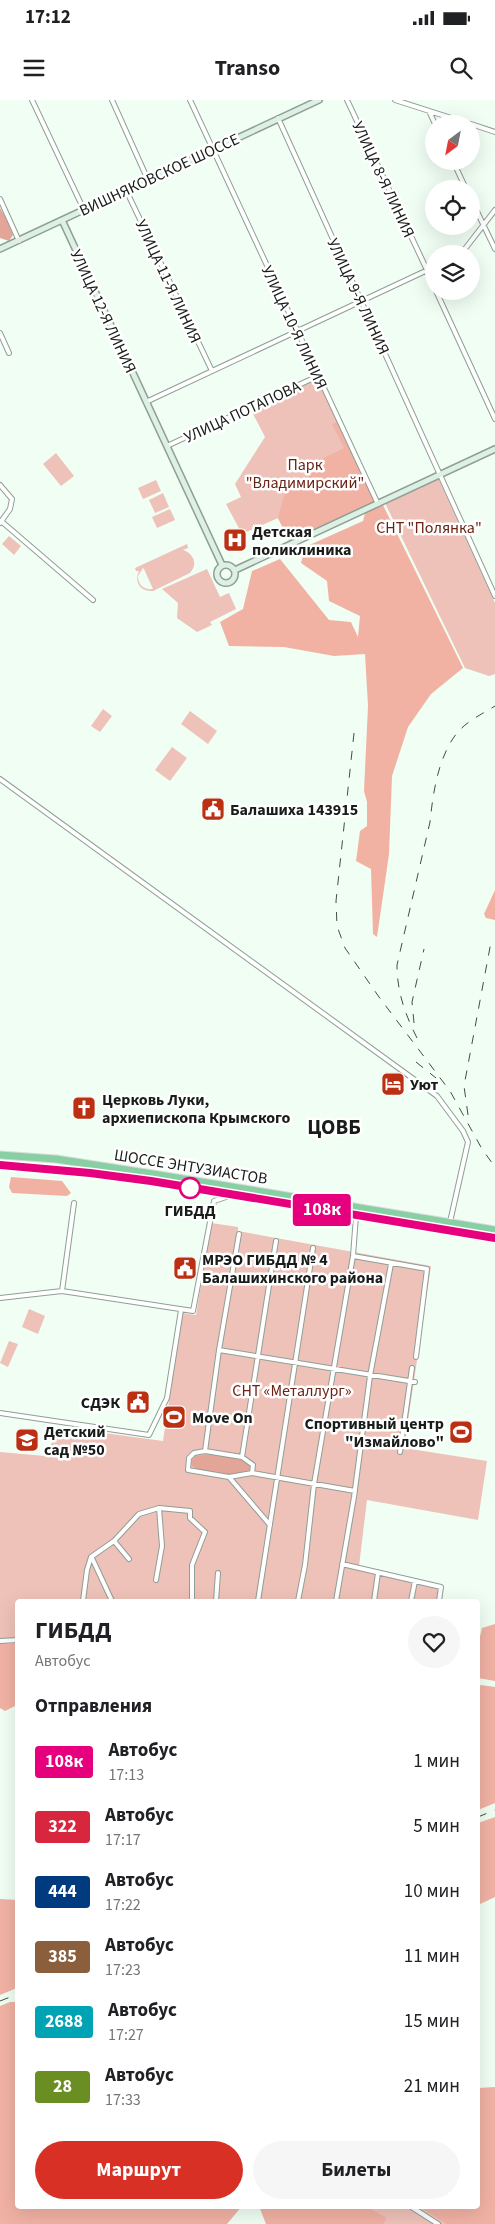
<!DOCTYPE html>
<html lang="ru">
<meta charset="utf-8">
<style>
body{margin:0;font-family:"Source Sans 3",sans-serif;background:#f6f6f6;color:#202124;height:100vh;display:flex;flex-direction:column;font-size:19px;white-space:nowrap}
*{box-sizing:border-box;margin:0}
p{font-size:16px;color:#757577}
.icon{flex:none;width:28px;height:28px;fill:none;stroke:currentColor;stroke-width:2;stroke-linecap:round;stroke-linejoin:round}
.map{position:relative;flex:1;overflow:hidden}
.panel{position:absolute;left:15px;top:1499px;width:465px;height:610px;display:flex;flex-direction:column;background:#fff;border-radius:5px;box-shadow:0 5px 20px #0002}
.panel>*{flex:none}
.badge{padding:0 10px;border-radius:4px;font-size:18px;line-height:32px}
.needle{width:32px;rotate:212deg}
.controls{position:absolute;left:425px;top:15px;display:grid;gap:10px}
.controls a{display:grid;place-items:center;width:55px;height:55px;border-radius:50%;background:#fff;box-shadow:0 5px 20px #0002;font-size:25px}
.map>.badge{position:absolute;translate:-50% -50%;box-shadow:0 0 0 2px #fff}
h2{padding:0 20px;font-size:19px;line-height:45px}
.round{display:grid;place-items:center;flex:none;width:52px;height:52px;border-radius:26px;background:#f6f6f6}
.head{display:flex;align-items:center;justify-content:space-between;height:85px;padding:0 20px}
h1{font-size:24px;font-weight:700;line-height:38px}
.action{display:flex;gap:10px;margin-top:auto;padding:10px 20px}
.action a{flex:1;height:58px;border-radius:30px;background:#d93025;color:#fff;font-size:20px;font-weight:700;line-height:58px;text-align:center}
.action a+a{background:#f6f6f6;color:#202124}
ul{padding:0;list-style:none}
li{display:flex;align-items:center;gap:15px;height:65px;padding:0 20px}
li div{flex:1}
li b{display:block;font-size:19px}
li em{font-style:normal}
li .badge{min-width:55px;font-weight:700;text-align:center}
.status{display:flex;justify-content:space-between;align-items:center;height:35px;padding:0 25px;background:#fff;direction:ltr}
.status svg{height:14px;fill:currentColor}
header{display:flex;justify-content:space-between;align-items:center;height:65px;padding:0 20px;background:#fff;font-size:22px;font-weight:700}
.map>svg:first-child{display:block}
.green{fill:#eec2b8;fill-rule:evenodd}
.forest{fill:#f1b2a4}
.water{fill:#e3a597}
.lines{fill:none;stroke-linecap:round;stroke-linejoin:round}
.street-casing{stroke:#909e95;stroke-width:6}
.secondary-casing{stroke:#909e95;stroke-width:8}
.highway-casing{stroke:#dadbda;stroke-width:9}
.street{stroke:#fff;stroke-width:4}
.secondary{stroke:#dcf1e4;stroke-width:5}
.highway{stroke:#89cfa4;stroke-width:7}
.rail{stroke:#454c47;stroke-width:1;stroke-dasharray:9 9;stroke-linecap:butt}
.line-casing{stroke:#fff;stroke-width:11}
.line{stroke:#e6007e;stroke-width:8}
.stop-dot{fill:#fff;stroke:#e6007e;stroke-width:2.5}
.labels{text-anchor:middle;stroke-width:5;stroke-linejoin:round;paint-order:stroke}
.street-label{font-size:16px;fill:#181d1a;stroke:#fff}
.park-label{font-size:16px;fill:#6a2214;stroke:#fff}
.poi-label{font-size:16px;font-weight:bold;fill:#181d1a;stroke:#fff;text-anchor:start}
.stop-label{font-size:16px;font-weight:bold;fill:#181d1a;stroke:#fff}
.district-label{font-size:21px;font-weight:bold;fill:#181d1a;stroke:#fff}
</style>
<div class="status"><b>17:12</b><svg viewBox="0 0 49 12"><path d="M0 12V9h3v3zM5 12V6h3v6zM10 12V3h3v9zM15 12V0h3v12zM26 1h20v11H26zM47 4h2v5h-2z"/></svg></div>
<header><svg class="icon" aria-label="menu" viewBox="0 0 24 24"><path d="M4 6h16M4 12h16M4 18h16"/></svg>Transo<svg class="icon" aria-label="search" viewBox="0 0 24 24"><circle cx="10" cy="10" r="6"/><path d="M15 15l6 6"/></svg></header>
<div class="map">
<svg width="495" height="2124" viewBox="0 0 495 2124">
<rect width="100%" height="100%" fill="#f0fef4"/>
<path class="green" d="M 318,279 L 377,403 L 290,443 L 278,418 L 242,434 L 226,404 L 241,397 L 235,384 L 265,337 L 251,310 Z
M 56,353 L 74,376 L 61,386 L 43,364 Z
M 156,380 L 161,391 L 143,399 L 138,388 Z
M 436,380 L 439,380 L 495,503 L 495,574 L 489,576 L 465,568 L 385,403 Z
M 163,393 L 169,407 L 155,413 L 149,400 Z
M 170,409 L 175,420 L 157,428 L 152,417 Z
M 9,436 L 21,446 L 14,455 L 2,444 Z
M 187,444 L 188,448 L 183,450 C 194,454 198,464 190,473 L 153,491 C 140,492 134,482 139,471 L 136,471 L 135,468 ZM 143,468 L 144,469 L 153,489 C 144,490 138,485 138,476 Z
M 207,469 L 220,497 L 229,493 L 236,509 L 210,522 L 212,525 L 197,532 L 177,518 L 178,503 L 162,489 Z
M 103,609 L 112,616 L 100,632 L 91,626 Z
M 190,611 L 217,631 L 208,644 L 181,624 Z
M 172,647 L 187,658 L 170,681 L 155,670 Z
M 211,1123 L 238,1127 L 238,1131 L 431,1166 L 404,1348 L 487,1361 L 478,1420 L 367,1400 L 359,1466 L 443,1486 L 441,1501 L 18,1501 L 17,1542 L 0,1542 L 0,1352 L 45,1356 L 60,1327 L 163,1341 L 182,1213 L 196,1215 Z
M 29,1209 L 45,1216 L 38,1234 L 22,1227 Z
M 9,1241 L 18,1244 L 8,1267 L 0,1263 Z
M 366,2106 L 417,2106 L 446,2124 L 384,2124 L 386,2118 Z"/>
<path class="forest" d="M 337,322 L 375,402 L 289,440 L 278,418 L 286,389 L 301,381 L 306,390 L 311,387 L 308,382 L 309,375 L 303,368 L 344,348 L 332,324 Z
M 382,403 L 463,568 L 431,594 L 408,627 L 392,676 L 389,754 L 377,837 L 373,834 L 371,769 L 356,761 L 360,731 L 367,726 L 367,702 L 364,691 L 368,606 L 365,554 L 334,556 L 284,547 L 229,546 L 220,522 L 243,509 L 252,471 L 280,459 L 329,520 L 351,522 L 358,537 L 360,516 L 329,501 L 327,481 L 301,463 L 305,447 L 363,421 L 365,413 Z
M 495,790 L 495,820 L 486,818 L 484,814 Z
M 11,1077 L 62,1081 L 71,1093 L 67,1096 L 12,1093 L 9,1087 Z
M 495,1524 L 495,1581 L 478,1578 L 478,1545 L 482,1528 Z
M 17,1543 L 17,1605 L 5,1611 L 0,1608 L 0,1544 Z
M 481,1585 L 495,1587 L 495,1703 L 478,1710 L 478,1587 Z
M 495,1717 L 495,1797 L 478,1805 L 478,1723 Z
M 0,1799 L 18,1800 L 17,1888 L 0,1895 Z
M 10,1902 L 18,1902 L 18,2106 L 242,2106 L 227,2124 L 0,2124 L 0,1906 Z
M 495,1987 L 495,2124 L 446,2124 L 417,2106 L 478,2106 L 478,1988 Z
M 259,2106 L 366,2106 L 387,2118 L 384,2124 L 266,2124 Z"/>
<path class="water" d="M 0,108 L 7,120 L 13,135 L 9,141 L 0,138 Z
M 213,1354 L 246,1361 L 250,1365 L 250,1370 C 242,1378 201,1373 192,1366 L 192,1360 L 195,1356 Z"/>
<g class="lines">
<g class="street-casing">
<path id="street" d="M 32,0 L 84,110
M 112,0 L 148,80
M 190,0 L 378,404
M 347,0 L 434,185
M 395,0 L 470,24
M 429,11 L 435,24
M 278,18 L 495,496
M 471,24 L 495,32
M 453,61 L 466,89
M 126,90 L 212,271
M 0,99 L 19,141
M 471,99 L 495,149
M 461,154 L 495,110
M 436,191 L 495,319
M 0,233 L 9,253
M 146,302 L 434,167
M 167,346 L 318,276
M 0,385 L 12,399 L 10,409 L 0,423
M 1,421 L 93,500
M 0,679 L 437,996 L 463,1031 L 468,1042 L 450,1122
M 353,1156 L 427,1169 L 416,1257
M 62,1191 L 74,1103
M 0,1198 L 62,1191 L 193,1211 L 214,1101 L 229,1096
M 219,1250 L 415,1282
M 0,1313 L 149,1335 L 167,1298 L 181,1210
M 205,1351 L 219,1250 L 239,1134
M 400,1352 L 412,1268
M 242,1357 L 276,1141
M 252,1373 L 229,1377 L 188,1370 L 189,1358 L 194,1353 L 205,1351 L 242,1357 L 253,1365 L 252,1373 L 355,1391
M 229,1377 L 270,1425
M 114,1441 L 129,1459
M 92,1458 L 112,1501
M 342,1464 L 441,1487 L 439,1501
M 156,1480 L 162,1446 L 159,1408
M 83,1501 L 87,1470 L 91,1457 L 114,1441 L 139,1414 L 159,1408 L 190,1411 L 190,1418 L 205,1432 L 192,1465 L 192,1501
M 216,1501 L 218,1473
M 258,1501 L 313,1148
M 298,1501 L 305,1465 L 314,1384 L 353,1156 L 356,1116
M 336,1501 L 354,1397 L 370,1276 L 391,1164
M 374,1501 L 378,1473
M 411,1501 L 415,1481
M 0,1541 L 18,1540
M 410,2106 L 438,2124"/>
</g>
<g class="secondary-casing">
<path id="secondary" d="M 62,120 L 222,465
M 0,149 L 319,0
M217 474a9 9 0 1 1 18 0a9 9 0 1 1-18 0Z
M 235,470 L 495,349"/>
</g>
<g class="highway-casing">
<path id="highway" d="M 0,1055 L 56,1059 L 159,1075 L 495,1130
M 0,1065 L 90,1073 L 151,1081 L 495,1139"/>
</g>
<use href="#street" class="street"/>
<use href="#secondary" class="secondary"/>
<use href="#highway" class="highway"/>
<path class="rail" d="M 354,633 L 336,801 L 337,826 L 345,848 L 379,897 L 450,991 L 482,1049 L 495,1067
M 414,923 L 412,902 L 424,849
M 417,938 C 405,914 397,892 397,865 L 430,722 C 433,693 438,657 457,633 C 467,621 482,614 495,606
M 416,962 L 436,978
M 468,1015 L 464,986 L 491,842
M 478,1717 L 495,1710
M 0,1901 L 18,1894"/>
</g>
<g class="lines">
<g class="line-casing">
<path id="line" d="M 0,1065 L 90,1073 L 151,1081 L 495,1138"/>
</g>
<use href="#line" class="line"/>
</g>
<defs>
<g id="hospital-square" transform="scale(1.25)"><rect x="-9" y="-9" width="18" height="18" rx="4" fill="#bb2f13" stroke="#fff"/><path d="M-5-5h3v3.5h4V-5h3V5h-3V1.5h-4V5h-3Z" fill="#fff"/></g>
<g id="civic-square" transform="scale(1.25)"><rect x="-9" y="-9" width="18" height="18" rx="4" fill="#bb2f13" stroke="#fff"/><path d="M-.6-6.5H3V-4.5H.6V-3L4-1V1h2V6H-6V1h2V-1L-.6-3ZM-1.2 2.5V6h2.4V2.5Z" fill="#fff"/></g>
<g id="hotel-square" transform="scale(1.25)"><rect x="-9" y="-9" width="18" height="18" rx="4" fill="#bb2f13" stroke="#fff"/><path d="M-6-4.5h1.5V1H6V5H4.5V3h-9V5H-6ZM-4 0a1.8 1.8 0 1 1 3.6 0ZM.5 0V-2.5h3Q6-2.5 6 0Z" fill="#fff"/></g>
<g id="church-square" transform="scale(1.25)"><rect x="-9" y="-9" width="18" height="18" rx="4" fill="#bb2f13" stroke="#fff"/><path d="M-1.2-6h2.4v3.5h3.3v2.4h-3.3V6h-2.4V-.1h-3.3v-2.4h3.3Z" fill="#fff"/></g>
<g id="stadium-square" transform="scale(1.25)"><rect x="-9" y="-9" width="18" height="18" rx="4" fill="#bb2f13" stroke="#fff"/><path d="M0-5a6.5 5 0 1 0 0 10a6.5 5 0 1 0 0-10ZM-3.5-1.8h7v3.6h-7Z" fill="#fff"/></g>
<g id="school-square" transform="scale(1.25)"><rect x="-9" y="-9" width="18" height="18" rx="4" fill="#bb2f13" stroke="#fff"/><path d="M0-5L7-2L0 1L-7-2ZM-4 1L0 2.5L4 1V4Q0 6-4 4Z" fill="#fff"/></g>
</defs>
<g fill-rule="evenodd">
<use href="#hospital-square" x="235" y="440"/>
<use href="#civic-square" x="213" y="709"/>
<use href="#hotel-square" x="393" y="984"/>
<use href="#church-square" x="84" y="1008"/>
<use href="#civic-square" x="185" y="1168"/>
<use href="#civic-square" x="138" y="1302"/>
<use href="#stadium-square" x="174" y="1317"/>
<use href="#stadium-square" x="461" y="1332"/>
<use href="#school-square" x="27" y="1340"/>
</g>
<circle class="stop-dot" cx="190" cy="1088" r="10"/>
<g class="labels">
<g class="street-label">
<text transform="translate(159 74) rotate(-25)" y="6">ВИШНЯКОВСКОЕ ШОССЕ</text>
<text transform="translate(384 79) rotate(65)" y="6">УЛИЦА 8-Я ЛИНИЯ</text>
<text transform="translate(169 181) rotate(65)" y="6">УЛИЦА 11-Я ЛИНИЯ</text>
<text transform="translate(359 196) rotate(65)" y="6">УЛИЦА 9-Я ЛИНИЯ</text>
<text transform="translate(104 211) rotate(65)" y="6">УЛИЦА 12-Я ЛИНИЯ</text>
<text transform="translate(295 227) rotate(65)" y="6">УЛИЦА 10-Я ЛИНИЯ</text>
<text transform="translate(242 311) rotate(-25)" y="6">УЛИЦА ПОТАПОВА</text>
<text transform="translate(191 1066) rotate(9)" y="6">ШОССЕ ЭНТУЗИАСТОВ</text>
</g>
<g class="park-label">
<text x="305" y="370">Парк<tspan x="305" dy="18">"Владимирский"</tspan></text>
<text x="429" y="433">СНТ "Полянка"</text>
<text x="292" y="1296">СНТ «Металлург»</text>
</g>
<g class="poi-label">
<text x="252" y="437">Детская<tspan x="252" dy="18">поликлиника</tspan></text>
<text x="230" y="715">Балашиха 143915</text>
<text x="410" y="990">Уют</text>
<text x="102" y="1005">Церковь Луки,<tspan x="102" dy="18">архиепископа Крымского</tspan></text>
<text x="202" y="1165">МРЭО ГИБДД № 4<tspan x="202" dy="18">Балашихинского района</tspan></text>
<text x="120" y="1308" text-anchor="end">СДЭК</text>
<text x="192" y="1323">Move On</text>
<text x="444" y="1329" text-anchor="end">Спортивный центр<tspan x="444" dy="18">"Измайлово"</tspan></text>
<text x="44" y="1337">Детский<tspan x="44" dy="18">сад №50</tspan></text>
</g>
<g class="stop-label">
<text x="190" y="1116">ГИБДД</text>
</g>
<g class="district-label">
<text x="334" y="1034">ЦОВБ</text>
</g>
</g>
</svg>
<div class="controls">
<a><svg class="needle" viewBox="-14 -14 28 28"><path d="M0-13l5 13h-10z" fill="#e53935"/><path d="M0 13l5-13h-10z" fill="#757577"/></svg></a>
<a><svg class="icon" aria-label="locate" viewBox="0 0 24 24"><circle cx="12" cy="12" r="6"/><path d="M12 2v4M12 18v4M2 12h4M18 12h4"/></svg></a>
<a><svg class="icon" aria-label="layers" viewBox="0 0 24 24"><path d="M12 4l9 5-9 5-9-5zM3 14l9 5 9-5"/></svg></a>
</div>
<b class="badge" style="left:322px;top:1110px;background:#e6007e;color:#fff">108к</b>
<section class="panel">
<div class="head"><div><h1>ГИБДД</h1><p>Автобус</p></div><a class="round"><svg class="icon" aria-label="heart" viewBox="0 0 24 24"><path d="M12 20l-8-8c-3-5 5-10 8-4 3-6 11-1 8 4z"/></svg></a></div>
<h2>Отправления</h2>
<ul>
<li><span class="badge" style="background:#e6007e;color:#fff">108к</span><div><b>Автобус</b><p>17:13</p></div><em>1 мин</em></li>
<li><span class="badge" style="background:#d7263d;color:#fff">322</span><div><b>Автобус</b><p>17:17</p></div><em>5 мин</em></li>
<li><span class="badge" style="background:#003b80;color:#fff">444</span><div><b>Автобус</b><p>17:22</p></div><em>10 мин</em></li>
<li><span class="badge" style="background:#8b5e3c;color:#fff">385</span><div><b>Автобус</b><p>17:23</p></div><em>11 мин</em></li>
<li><span class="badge" style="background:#00a3b4;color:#fff">2688</span><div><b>Автобус</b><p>17:27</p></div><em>15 мин</em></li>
<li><span class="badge" style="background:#6b8e23;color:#fff">28</span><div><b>Автобус</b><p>17:33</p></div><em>21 мин</em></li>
</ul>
<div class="action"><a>Маршрут</a><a>Билеты</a></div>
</section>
</div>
